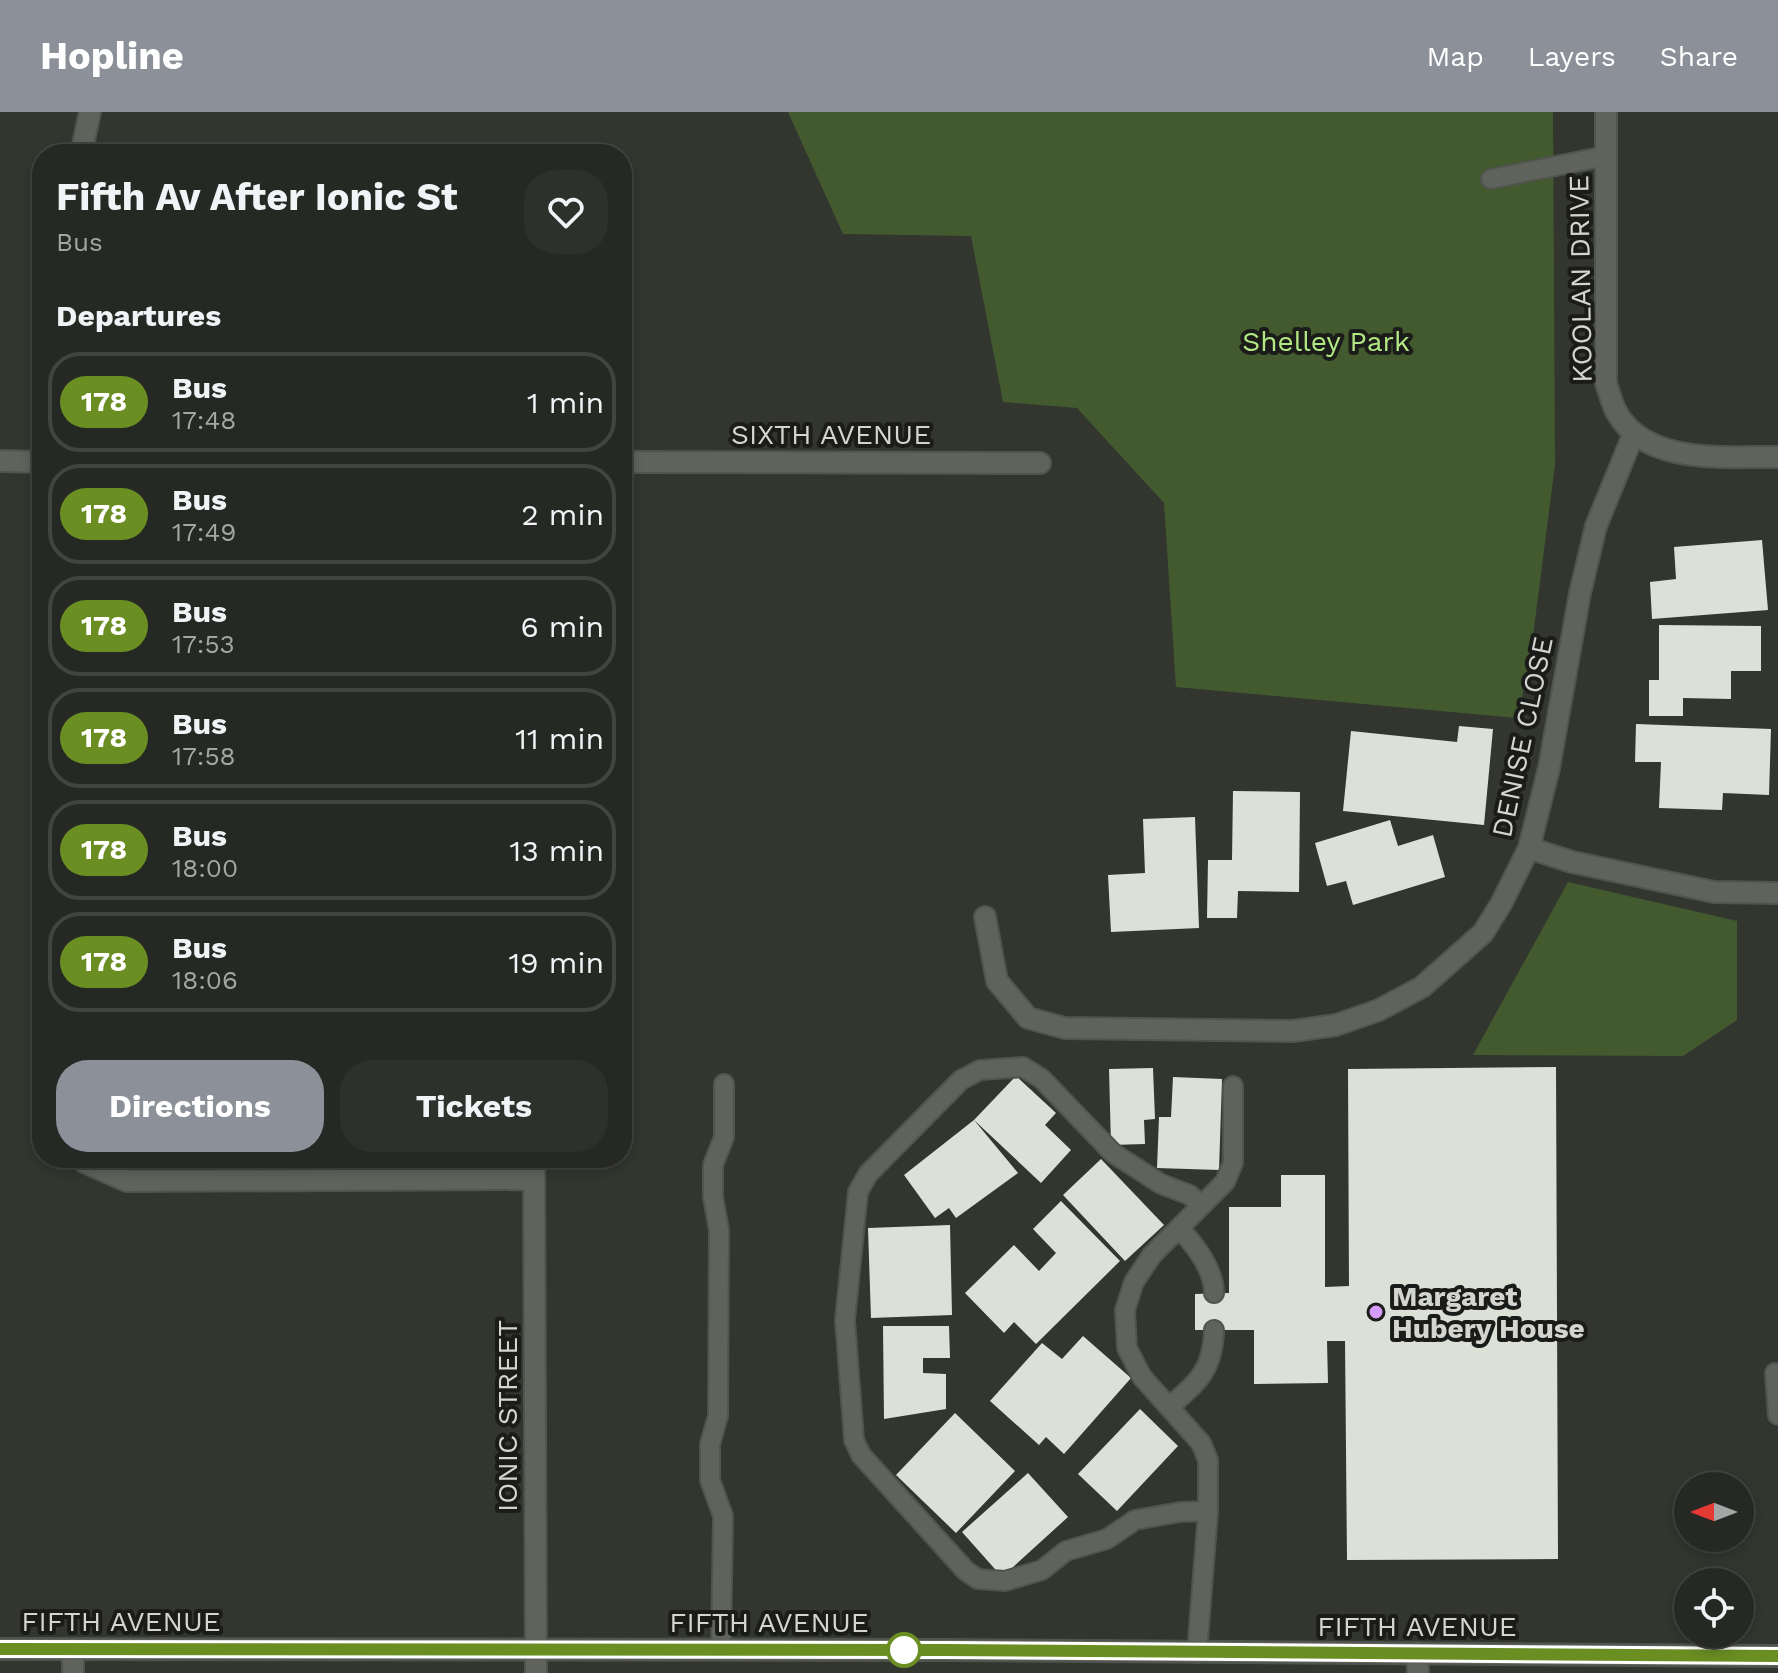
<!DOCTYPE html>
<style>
body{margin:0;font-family:"Work Sans",sans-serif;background:#2e302b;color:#f1f3f6;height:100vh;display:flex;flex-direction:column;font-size:30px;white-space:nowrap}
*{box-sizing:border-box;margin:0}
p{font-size:26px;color:#a4a6a6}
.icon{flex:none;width:44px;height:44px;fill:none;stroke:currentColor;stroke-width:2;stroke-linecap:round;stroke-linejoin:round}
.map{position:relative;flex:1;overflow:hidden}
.details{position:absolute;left:32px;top:32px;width:600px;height:1024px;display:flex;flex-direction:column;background:#262823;border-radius:32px;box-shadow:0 4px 12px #0003,0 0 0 2px #424441}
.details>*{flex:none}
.badge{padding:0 16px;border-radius:26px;font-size:28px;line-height:52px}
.needle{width:52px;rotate:270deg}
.fabs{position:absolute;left:1674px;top:1360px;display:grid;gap:16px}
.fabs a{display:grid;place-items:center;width:80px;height:80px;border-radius:50%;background:#262823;box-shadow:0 4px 12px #0003,0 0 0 2px #424441;font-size:40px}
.map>.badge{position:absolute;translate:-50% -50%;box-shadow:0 0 0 4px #fff}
h2{padding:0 24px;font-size:30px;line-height:72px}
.round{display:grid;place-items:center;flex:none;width:84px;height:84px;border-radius:32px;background:#2e302b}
.head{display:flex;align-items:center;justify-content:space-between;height:136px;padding:0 24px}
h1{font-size:38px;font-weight:700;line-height:60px}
.cta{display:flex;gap:16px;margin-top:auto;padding:16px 24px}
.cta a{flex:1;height:92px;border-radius:32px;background:#8c9099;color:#fff;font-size:32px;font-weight:700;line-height:92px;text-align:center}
.cta a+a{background:#2e302b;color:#f1f3f6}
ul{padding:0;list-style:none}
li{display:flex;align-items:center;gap:24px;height:100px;margin:0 16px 12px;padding:0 8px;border:4px solid #424441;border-radius:32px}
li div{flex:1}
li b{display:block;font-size:30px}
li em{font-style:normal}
li .badge{min-width:88px;font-weight:700;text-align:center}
header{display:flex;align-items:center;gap:48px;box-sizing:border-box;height:112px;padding:0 40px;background:#8c9099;color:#fff}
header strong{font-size:38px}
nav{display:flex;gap:44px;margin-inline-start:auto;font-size:28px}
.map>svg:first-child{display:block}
.green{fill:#435a2f}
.building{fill:#dce1d8}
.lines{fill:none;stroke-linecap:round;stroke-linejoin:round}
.lane-casing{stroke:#50544e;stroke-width:22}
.street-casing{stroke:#50544e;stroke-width:24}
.secondary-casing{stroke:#50544e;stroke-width:24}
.lane{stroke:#5f635c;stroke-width:18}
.street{stroke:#5f635c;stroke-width:20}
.secondary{stroke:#5f635c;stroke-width:20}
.line-casing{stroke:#fff;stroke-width:18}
.line{stroke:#6b8e23;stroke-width:12}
.poi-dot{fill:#d69bfa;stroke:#1b1c19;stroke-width:3}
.stop-dot{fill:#fff;stroke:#6b8e23;stroke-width:4}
.labels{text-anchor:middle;stroke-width:8;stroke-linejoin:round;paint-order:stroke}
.street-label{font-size:28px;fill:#d2d5d0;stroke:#1b1c19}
.park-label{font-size:28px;fill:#b2e883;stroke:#1b1c19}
.poi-label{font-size:28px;font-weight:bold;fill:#d2d5d0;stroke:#1b1c19;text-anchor:start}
</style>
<header>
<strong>Hopline</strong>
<nav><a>Map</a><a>Layers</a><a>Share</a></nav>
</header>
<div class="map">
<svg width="1778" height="1561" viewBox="0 0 1778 1561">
<rect width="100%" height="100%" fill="#32362f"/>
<path class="green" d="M 788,0 L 1553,0 L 1555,353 L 1529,555 L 1517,606 L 1176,575 L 1164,391 L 1077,296 L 1003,290 L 971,124 L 843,122 Z
M 1568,770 L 1737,809 L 1737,908 L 1683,944 L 1473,943 Z"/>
<path class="building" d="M 1762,428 L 1768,498 L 1652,507 L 1650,470 L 1676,467 L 1674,435 Z
M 1659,513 L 1761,514 L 1761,559 L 1731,559 L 1731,587 L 1683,586 L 1683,604 L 1649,604 L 1649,568 L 1659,568 Z
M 1636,612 L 1771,617 L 1769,683 L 1723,681 L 1722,698 L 1659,696 L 1661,650 L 1635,650 Z
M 1459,614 L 1493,617 L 1484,713 L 1343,699 L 1351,619 L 1457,630 Z
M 1233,679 L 1300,680 L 1299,780 L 1238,779 L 1237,806 L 1207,806 L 1208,748 L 1232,748 Z
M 1195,705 L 1199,816 L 1111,820 L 1108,763 L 1145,761 L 1143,707 Z
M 1390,708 L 1398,734 L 1433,723 L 1445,765 L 1353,793 L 1346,769 L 1327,774 L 1315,731 Z
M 1556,955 L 1558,1447 L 1347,1448 L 1345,1229 L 1327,1229 L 1328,1271 L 1254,1272 L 1254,1218 L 1195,1218 L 1195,1182 L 1229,1181 L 1229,1095 L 1281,1095 L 1281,1063 L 1325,1063 L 1325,1175 L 1349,1174 L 1348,957 Z
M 1153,956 L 1155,1007 L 1144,1008 L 1145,1032 L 1111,1033 L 1109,957 Z
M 1016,964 L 1056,1001 L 1045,1013 L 1071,1038 L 1041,1071 L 974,1008 L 1018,1061 L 956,1106 L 949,1096 L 935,1106 L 904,1063 L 974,1008 Z
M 1173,965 L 1222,967 L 1219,1058 L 1157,1056 L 1159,1005 L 1171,1005 Z
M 1101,1047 L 1164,1113 L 1125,1149 L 1063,1083 Z
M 1061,1089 L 1120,1149 L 1036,1232 L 1014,1210 L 1004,1221 L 965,1181 L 1014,1133 L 1039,1159 L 1056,1141 L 1033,1117 Z
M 950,1113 L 952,1203 L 871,1206 L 868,1116 Z
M 883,1214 L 949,1214 L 950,1246 L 923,1246 L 923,1261 L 946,1262 L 946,1297 L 884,1307 Z
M 1083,1224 L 1131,1266 L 1064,1342 L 1046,1325 L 1039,1333 L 990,1289 L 1042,1231 L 1062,1247 Z
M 1140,1297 L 1178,1334 L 1117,1399 L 1078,1362 Z
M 955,1301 L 1015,1359 L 956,1421 L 896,1363 Z
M 1028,1361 L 1068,1405 L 1002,1465 L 962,1420 Z"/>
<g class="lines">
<g class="lane-casing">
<path id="lane" d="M 1491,67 L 1606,44
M 1201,1094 L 1190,1083 L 1161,1072 L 1113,1041 L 1042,967 L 1023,955 L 980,958 L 961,968 L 868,1062 L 858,1080 L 845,1208 L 854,1328 L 861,1343 L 966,1459 L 978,1467 L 1005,1469 L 1042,1458 L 1066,1439 L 1107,1427 L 1135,1408 L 1180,1400 L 1208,1399
M 1179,1116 C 1195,1133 1214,1158 1214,1181
M 1775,1261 L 1778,1303
M 1169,1295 C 1198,1270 1213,1258 1214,1218
M 721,1538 L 723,1404 L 710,1368 L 710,1332 L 718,1304 L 719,1118 L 713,1085 L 713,1053 L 724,1025 L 724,972
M 1197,1541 L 1208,1399 L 1208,1348 L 1201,1331 L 1142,1265 L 1127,1236 L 1125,1198 L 1134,1170 L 1152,1143 L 1225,1070 L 1233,1051 L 1233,974"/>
</g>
<g class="street-casing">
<path id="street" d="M 1606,0 L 1606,272 C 1610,281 1612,293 1617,301 C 1647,354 1727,344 1778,345
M 81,42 L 90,0
M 0,349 L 42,350
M 622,350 L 1040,351
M 1529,736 L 1572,750 L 1714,780 L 1778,781
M 985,805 L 997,869 L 1028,906 L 1065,916 L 1293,919 L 1336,913 L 1379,898 L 1422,875 L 1483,821 L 1501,792 L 1529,736 L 1549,656 L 1580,481 L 1596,414 L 1634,321
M 82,1046 L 84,1050 L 127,1069 L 534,1067
M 534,1046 L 536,1561
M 73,1537 L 73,1561
M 1417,1541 L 1418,1561"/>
</g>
<g class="secondary-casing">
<path id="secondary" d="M 0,1537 L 945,1538 L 1778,1544"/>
</g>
<use href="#lane" class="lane"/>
<use href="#street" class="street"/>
<use href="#secondary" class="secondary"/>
</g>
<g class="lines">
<g class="line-casing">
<path id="line" d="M 0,1537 L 945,1538 L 1778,1544"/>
</g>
<use href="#line" class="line"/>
</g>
<circle class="poi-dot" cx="1376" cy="1200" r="8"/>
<circle class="stop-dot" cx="904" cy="1538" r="16"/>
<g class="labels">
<g class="street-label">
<text transform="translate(1580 167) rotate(-91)" y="10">KOOLAN DRIVE</text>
<text x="831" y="332">SIXTH AVENUE</text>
<text transform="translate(1522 625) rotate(-78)" y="10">DENISE CLOSE</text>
<text transform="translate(507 1304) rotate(-90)" y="10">IONIC STREET</text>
<text x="121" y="1519">FIFTH AVENUE</text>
<text x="769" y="1520">FIFTH AVENUE</text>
<text x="1417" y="1524">FIFTH AVENUE</text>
</g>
<g class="park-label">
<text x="1326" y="239">Shelley Park</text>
</g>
<g class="poi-label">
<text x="1392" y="1194">Margaret<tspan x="1392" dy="32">Hubery House</tspan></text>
</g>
</g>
</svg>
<div class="fabs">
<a><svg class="needle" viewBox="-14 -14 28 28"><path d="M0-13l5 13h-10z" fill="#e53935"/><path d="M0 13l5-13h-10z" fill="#a4a6a6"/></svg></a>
<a><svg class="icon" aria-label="locate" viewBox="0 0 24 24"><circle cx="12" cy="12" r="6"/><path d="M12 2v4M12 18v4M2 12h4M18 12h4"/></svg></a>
</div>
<section class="details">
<div class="head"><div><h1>Fifth Av After Ionic St</h1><p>Bus</p></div><a class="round"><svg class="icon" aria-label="heart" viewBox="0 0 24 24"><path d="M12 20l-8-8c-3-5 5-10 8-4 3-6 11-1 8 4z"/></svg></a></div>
<h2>Departures</h2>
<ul>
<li><span class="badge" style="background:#6b8e23;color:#fff">178</span><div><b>Bus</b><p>17:48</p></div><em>1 min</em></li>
<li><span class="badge" style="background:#6b8e23;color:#fff">178</span><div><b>Bus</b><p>17:49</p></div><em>2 min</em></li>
<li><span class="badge" style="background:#6b8e23;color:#fff">178</span><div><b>Bus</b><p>17:53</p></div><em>6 min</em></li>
<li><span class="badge" style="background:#6b8e23;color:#fff">178</span><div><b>Bus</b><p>17:58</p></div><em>11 min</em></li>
<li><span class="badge" style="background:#6b8e23;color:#fff">178</span><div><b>Bus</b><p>18:00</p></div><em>13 min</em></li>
<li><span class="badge" style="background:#6b8e23;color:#fff">178</span><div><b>Bus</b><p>18:06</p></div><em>19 min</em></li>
</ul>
<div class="cta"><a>Directions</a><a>Tickets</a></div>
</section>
</div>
